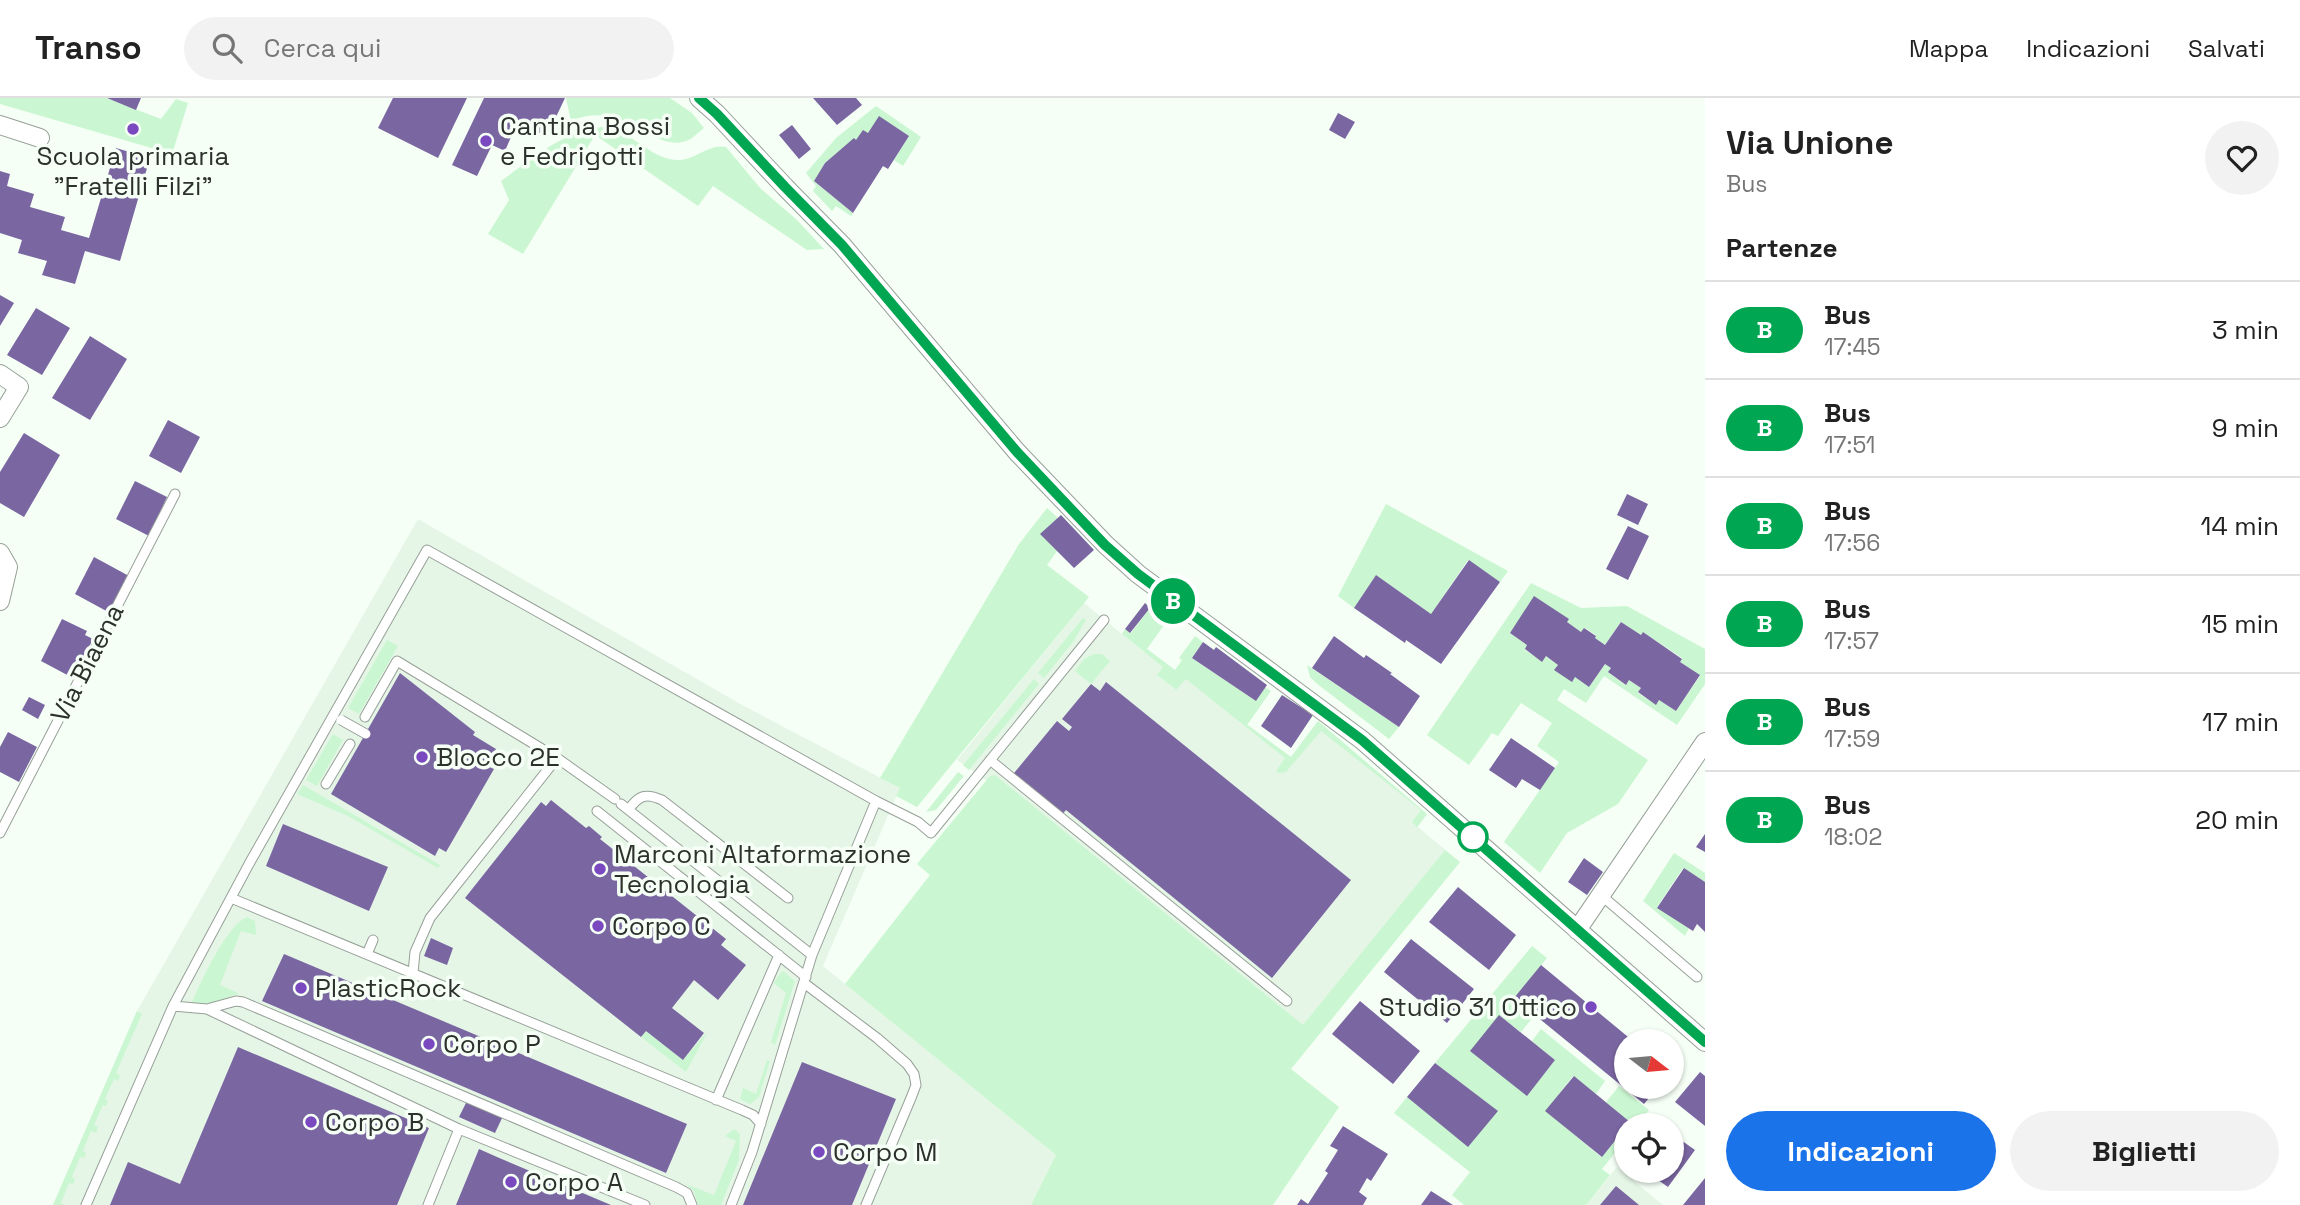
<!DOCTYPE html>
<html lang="it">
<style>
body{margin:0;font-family:"Space Grotesk",sans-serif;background:#f2f2f2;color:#222;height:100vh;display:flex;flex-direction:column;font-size:26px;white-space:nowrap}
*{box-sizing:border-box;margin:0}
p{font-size:23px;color:#767676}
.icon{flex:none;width:38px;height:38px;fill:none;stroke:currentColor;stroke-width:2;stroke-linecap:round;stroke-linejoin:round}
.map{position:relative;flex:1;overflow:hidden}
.drawer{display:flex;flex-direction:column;background:#fff;width:595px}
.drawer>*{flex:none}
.badge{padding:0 14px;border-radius:23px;font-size:24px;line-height:46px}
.needle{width:46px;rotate:106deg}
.buttons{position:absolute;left:1614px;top:931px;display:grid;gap:14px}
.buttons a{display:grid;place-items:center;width:70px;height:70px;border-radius:50%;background:#fff;box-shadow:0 2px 5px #0004;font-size:35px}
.map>.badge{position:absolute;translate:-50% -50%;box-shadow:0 0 0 4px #fff}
h2{padding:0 21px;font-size:26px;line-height:63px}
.round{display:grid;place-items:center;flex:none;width:74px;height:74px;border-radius:37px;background:#f2f2f2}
.overview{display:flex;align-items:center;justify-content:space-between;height:119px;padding:0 21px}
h1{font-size:33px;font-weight:700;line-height:52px}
.button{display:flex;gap:14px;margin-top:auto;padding:14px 21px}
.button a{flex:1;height:80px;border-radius:42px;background:#1a73e8;color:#fff;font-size:28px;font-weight:700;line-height:80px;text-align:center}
.button a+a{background:#f2f2f2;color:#222}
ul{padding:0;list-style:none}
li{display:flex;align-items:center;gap:21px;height:98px;padding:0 21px;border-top:2px solid #e0e0e0}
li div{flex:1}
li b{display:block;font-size:26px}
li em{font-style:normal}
li .badge{min-width:77px;font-weight:700;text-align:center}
header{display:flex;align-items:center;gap:42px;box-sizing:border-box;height:98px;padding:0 35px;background:#fff;border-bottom:2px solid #e0e0e0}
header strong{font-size:33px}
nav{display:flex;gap:38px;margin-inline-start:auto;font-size:24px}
.search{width:490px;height:63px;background:#f2f2f2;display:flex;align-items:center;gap:18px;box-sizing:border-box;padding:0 24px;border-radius:38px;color:#767676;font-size:26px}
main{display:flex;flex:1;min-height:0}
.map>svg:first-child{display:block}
.built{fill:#e5f6e7}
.green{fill:#caf7d1;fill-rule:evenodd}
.building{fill:#7a66a1}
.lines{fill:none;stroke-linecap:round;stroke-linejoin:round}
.lane-casing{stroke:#97a098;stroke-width:11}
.street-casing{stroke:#97a098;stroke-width:20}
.lane{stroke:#fff;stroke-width:9}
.street{stroke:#fff;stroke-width:18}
.lane-bridge-casing{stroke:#97a098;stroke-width:11;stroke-linecap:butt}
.lane-bridge{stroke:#fff;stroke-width:9}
.line-casing{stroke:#fff;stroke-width:16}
.line{stroke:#00a651;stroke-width:10}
.poi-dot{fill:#7a48bf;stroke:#f5fff6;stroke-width:2.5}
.stop-dot{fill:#fff;stroke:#00a651;stroke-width:3.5}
.labels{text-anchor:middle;stroke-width:7;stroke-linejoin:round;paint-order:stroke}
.poi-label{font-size:26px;fill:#2d312d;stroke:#f5fff6;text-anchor:start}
.street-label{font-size:26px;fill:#2d312d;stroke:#f5fff6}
</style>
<header>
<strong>Transo</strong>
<div class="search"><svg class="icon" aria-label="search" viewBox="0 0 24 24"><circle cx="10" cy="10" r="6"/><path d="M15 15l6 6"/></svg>Cerca qui</div>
<nav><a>Mappa</a><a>Indicazioni</a><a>Salvati</a></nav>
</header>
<main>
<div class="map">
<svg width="1705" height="1107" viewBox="0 0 1705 1107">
<rect width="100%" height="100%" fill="#f5fff6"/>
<path class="built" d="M 418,421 L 744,608 L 900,690 L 823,868 L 1056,1057 L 1123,1107 L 53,1107 L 137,913 Z
M 1084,505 L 1144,554 L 1147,551 L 1291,659 L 1318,623 L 1427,716 L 1418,729 L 1460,764 L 1309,947 L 987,683 L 957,662 Z
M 1617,1069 L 1663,1107 L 1586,1107 Z"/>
<path class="green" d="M 0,0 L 106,0 L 161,21 L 176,1 L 188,5 L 172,56 L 0,6 Z
M 566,0 L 670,0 L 692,15 L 704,30 C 698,34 693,41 686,43 C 653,55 623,0 571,23 Z
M 876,8 L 921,39 L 903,68 L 894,62 L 909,38 L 879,19 L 868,35 L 846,48 L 825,65 L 814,83 L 853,115 L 851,118 L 836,108 L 832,113 L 813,93 L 816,88 L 806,75 L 836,40 Z
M 602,29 C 607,30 613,31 618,33 C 638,41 655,62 678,62 C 696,62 709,45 726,49 L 761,91 L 797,122 L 824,151 L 807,152 L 713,88 L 698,108 L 595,37 L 523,156 L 488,136 L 509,102 L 501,83 C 533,60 562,34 602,29 Z
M 1386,406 L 1508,473 L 1500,484 L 1468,462 L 1431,516 L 1376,477 L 1354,510 L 1338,498 Z
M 1047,410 L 1058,420 L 1041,436 L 1057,453 L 1047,467 L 1089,499 L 917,709 L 896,698 L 900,690 L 880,680 L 1019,446 Z
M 1531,485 L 1581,510 L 1627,508 L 1705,551 L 1705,586 L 1677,627 L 1604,578 L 1586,605 L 1564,591 L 1557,602 L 1648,662 L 1618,706 L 1567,735 L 1540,775 L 1504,744 L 1559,664 L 1537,648 L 1552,625 L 1521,605 L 1498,638 L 1492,635 L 1469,667 L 1427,637 ZM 1535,499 L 1568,521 L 1567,524 L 1581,534 L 1585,530 L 1596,537 L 1595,540 L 1605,547 L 1621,524 L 1641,537 L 1643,534 L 1682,560 L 1680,564 L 1700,578 L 1676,613 L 1659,602 L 1655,606 L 1638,595 L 1641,590 L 1629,582 L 1625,587 L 1609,575 L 1611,570 L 1605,566 L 1589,589 L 1575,579 L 1572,583 L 1555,571 L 1558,567 L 1546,558 L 1542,563 L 1525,552 L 1527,547 L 1510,535 Z
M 1145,505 L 1151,506 L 1169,520 L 1147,551 L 1175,572 L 1182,562 L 1179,560 L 1195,538 L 1203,544 L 1192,560 L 1256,603 L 1265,589 L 1271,593 L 1247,627 L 1291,659 L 1318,623 L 1427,716 L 1417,729 L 1412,724 L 1421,712 L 1321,633 L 1286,674 L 1278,675 L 1276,673 L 1285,660 L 1186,581 L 1176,592 L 1174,590 L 1157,577 L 1163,569 L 1122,536 L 1125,531 L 1131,535 L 1150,510 Z
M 1083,520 L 1086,522 L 1073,544 L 1044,580 L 1038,575 Z
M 387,542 L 398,548 L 359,616 L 348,610 Z
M 1094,556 L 1102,556 L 1110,563 L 1091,586 L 1075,573 L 1084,561 Z
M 1307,567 L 1399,629 L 1389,641 L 1316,585 L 1310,579 Z
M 1034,581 L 1039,586 L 969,672 L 963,667 Z
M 333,636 L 343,642 L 317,688 L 306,682 Z
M 958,674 L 964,678 L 936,712 L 926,714 Z
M 995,677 L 1303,927 L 1445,752 L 1460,764 L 1291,971 L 1339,1009 L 1273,1107 L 1031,1107 L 1056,1057 L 845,886 L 930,777 L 917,766 L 990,678 Z
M 303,687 L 440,767 L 438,770 L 348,718 L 297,696 Z
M 1674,755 L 1705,775 L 1705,784 L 1683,770 L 1657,809 L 1689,830 L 1685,838 L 1643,803 Z
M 247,819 L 255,823 L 256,837 L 241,833 L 220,887 L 240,896 C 223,897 213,915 197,914 L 191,907 L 192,904 C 201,883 227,827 247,819 Z
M 1532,848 L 1547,860 L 1514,900 L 1535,917 L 1521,934 L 1499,918 L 1527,997 L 1555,962 L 1532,943 L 1541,931 L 1605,983 L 1596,996 L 1573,978 L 1546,1013 L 1601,1059 L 1626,1029 L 1626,1041 L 1602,1071 L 1610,1077 L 1586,1107 L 1464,1107 L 1452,1097 L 1470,1074 L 1394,1015 L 1407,999 L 1497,1013 L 1435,965 Z
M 783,873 L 795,883 L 775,947 L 771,944 L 786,895 L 774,885 L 778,878 Z
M 137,913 L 142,916 L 116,975 L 120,977 L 118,983 L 114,981 L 105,1001 L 108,1003 L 106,1008 L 103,1007 L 94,1027 L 98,1029 L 96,1035 L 91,1033 L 83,1053 L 86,1055 L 84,1060 L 80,1059 L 72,1079 L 75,1081 L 73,1086 L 69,1085 L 61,1105 L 64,1107 L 53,1107 Z
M 646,933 L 683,962 L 708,933 L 686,974 L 641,939 Z
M 767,962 L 770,963 L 759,999 L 750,1006 L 740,1001 L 743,990 L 756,996 Z
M 1619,988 L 1649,1012 L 1637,1027 L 1627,1027 L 1630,1024 L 1606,1004 Z
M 734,1031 L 740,1036 L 739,1062 L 721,1107 L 698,1107 L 694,1093 L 686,1086 L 714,1097 L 736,1043 L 725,1038 Z"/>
<path class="building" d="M 107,0 L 141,0 L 136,12 Z
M 393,0 L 467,0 L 438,60 L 378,30 Z
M 484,0 L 565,0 L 547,38 L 517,25 L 505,53 L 492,47 L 477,78 L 452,67 Z
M 813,0 L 856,0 L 862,7 L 837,27 Z
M 1338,15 L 1355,24 L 1345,41 L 1329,32 Z
M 879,18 L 909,38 L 888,71 L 883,68 L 853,115 L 814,83 L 825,65 L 854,40 L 856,42 L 863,32 L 868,35 Z
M 792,27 L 811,51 L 799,61 L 779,37 Z
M 116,50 L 150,60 L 120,163 L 85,153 L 75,186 L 42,177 L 47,163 L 18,155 L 22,142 L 0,135 L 0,73 L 10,76 L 7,88 L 34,96 L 30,109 L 65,119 L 61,132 L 89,140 Z
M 0,197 L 14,205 L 0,228 Z
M 36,210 L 70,230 L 42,277 L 7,257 Z
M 90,238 L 127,261 L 90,322 L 52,300 Z
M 168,322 L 200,339 L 181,375 L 149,358 Z
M 24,335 L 60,357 L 24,419 L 0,405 L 0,374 Z
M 135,383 L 167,399 L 149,438 L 116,421 Z
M 1627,396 L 1648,406 L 1638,427 L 1617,417 Z
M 1061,417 L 1094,452 L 1074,470 L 1040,436 Z
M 1628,428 L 1649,438 L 1628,482 L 1606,471 Z
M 94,459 L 129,478 L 110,515 L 75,496 Z
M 1469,462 L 1500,484 L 1441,566 L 1406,542 L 1405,545 L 1354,510 L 1376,477 L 1431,516 Z
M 1534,498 L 1569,521 L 1567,524 L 1581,534 L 1584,530 L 1596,538 L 1595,540 L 1605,547 L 1621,524 L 1641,537 L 1643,534 L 1682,561 L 1680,564 L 1700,577 L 1676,613 L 1659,602 L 1656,607 L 1638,594 L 1641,590 L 1629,582 L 1626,587 L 1608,574 L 1611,570 L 1605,566 L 1589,589 L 1575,579 L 1572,584 L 1554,572 L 1558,567 L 1546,558 L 1542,564 L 1525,551 L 1527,547 L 1510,535 Z
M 1145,505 L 1150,510 L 1130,535 L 1125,531 Z
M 62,521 L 87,533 L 85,537 L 93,541 L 79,569 L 77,567 L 71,579 L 41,563 Z
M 1334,538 L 1364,560 L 1366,557 L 1392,575 L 1390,576 L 1420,598 L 1399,629 L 1312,570 Z
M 1203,544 L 1214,552 L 1216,549 L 1267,587 L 1256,603 L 1192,560 Z
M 400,575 L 475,634 L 473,637 L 496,651 L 487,668 L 494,671 L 446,754 L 439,750 L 435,758 L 331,696 Z
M 1106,584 L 1351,782 L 1272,880 L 1066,712 L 1059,720 L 1010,680 L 1057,623 L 1069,633 L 1072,629 L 1062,621 L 1091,586 L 1100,593 Z
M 1282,597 L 1313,617 L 1291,650 L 1261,628 Z
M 29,599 L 45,607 L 38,621 L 22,612 Z
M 8,634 L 37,649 L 19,684 L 0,674 L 0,649 Z
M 1511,640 L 1555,670 L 1540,692 L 1522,681 L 1516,690 L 1489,672 Z
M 551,702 L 586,730 L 589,728 L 602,739 L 600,741 L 726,841 L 721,847 L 746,867 L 718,902 L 694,882 L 672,910 L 704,935 L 683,962 L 646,933 L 641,939 L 465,800 L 541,704 L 546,708 Z
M 283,726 L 388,769 L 369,813 L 266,768 Z
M 1705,736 L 1705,754 L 1696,749 Z
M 1584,760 L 1603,774 L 1587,797 L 1568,784 Z
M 1684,770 L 1705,784 L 1705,834 L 1697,826 L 1693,833 L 1657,810 Z
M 1458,789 L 1516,837 L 1489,872 L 1429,824 Z
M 431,840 L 453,850 L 447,867 L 424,858 Z
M 1411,841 L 1474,891 L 1447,925 L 1384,874 Z
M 284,856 L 687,1026 L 666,1075 L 262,903 Z
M 1541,867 L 1633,943 L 1626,943 L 1626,989 L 1658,989 L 1644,1006 L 1514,900 Z
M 1360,903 L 1420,953 L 1393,986 L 1332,936 Z
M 1499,917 L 1555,962 L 1527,998 L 1470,953 Z
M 238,949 L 429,1030 L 397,1107 L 110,1107 L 128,1064 L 180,1086 Z
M 802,964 L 896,1001 L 852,1107 L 743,1107 Z
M 1435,965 L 1498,1013 L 1468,1049 L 1407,999 Z
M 1700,974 L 1705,978 L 1705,1028 L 1675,1004 Z
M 1574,978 L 1630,1024 L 1602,1059 L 1545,1013 Z
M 467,1003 L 503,1018 L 495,1035 L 459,1019 Z
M 1343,1028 L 1388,1056 L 1371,1083 L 1367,1080 L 1359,1094 L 1367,1100 L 1363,1107 L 1297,1107 L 1301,1101 L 1308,1106 L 1328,1075 L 1325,1073 L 1338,1052 L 1330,1048 Z
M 1671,1035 L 1695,1052 L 1668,1089 L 1645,1073 L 1671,1073 Z
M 479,1051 L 497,1059 L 611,1107 L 456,1107 Z
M 1705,1080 L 1705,1107 L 1683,1107 Z
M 1616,1088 L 1639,1107 L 1600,1107 Z
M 1431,1093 L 1453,1107 L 1421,1107 Z"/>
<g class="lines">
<g class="lane-casing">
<path id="lane" d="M 365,619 L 397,563 L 557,660
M 990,662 L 1287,903
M 326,686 L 350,646
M 876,703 L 918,724 L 931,735 L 1104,522
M 621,706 L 812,857
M 629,711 C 639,697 646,695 662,702 L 788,800
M 597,713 L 806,879
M 0,735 L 175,396
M 1602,798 L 1697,879
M 231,800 L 742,1012 L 753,1017 L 761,1026
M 367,856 L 373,842
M 413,875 L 415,854 L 430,820 L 557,660 L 615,701
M 804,885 L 877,940 L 907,966 L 914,976 L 916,987 L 911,1000 L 866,1107
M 173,908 L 207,911 L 459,1031 L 645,1107
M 207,911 L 236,903 L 243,904 L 676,1089 L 687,1095 L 692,1107
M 716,1002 L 779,857
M 86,1107 L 173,908 L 249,766 L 427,452 L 876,703 L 812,857 L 752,1054 L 731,1107
M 428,1107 L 459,1031"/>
</g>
<g class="street-casing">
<path id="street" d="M 699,0 L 717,16 L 785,89 L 842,147 L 1017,354 L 1106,447 L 1138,476 L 1362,642 L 1705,944
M 0,27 L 40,40
M 0,276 L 19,289 L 0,320
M 0,455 L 8,469 L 0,503
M 1577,832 L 1705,644"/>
</g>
<use href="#lane" class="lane"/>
<use href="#street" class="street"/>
<g class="lane-bridge-casing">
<path id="lane-bridge" d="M 341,622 L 366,636"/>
</g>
<use href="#lane-bridge" class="lane-bridge"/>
</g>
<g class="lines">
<g class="line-casing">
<path id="line" d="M 699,0 L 717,16 L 785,89 L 842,147 L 1017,354 L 1105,447 L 1138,476 L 1362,642 L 1705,944"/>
</g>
<use href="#line" class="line"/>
</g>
<g class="poi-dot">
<circle cx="133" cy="31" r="7"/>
<circle cx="486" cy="43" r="7"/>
<circle cx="422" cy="659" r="7"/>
<circle cx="600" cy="771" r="7"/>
<circle cx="598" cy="828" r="7"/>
<circle cx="301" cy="890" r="7"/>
<circle cx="1591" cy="909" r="7"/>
<circle cx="429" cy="946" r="7"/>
<circle cx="311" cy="1024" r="7"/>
<circle cx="819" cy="1054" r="7"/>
<circle cx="511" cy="1084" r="7"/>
</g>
<circle class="stop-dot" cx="1473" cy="739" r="14"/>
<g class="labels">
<g class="poi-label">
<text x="500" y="37">Cantina Bossi<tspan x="500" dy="30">e Fedrigotti</tspan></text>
<text x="133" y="67" text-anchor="middle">Scuola primaria<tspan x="133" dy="30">"Fratelli Filzi"</tspan></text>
<text x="436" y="668">Blocco 2E</text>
<text x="614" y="765">Marconi Altaformazione<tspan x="614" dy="30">Tecnologia</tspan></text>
<text x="612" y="837">Corpo C</text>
<text x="315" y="899">PlasticRock</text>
<text x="1577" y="918" text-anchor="end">Studio 31 Ottico</text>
<text x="443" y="955">Corpo P</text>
<text x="325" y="1033">Corpo B</text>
<text x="833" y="1063">Corpo M</text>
<text x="525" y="1093">Corpo A</text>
</g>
<g class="street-label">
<text transform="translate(87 565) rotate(-63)" y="9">Via Biaena</text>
</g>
</g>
</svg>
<div class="buttons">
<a><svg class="needle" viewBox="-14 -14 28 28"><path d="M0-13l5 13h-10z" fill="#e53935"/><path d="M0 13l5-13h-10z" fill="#767676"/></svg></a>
<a><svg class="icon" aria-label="locate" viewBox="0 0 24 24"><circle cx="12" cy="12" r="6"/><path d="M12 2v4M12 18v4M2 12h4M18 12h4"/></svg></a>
</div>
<b class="badge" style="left:1173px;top:503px;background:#00a651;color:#fff">B</b>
</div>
<section class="drawer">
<div class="overview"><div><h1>Via Unione</h1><p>Bus</p></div><a class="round"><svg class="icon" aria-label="heart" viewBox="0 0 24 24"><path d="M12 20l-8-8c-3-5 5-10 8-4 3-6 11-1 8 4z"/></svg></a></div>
<h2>Partenze</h2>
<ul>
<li><span class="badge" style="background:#00a651;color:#fff">B</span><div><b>Bus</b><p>17:45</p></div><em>3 min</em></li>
<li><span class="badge" style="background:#00a651;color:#fff">B</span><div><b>Bus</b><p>17:51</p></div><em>9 min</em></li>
<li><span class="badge" style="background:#00a651;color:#fff">B</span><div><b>Bus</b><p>17:56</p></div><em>14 min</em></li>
<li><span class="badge" style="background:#00a651;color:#fff">B</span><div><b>Bus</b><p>17:57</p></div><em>15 min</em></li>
<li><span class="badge" style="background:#00a651;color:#fff">B</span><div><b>Bus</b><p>17:59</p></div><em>17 min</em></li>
<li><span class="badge" style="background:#00a651;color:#fff">B</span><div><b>Bus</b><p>18:02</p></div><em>20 min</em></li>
</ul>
<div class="button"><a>Indicazioni</a><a>Biglietti</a></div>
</section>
</main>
